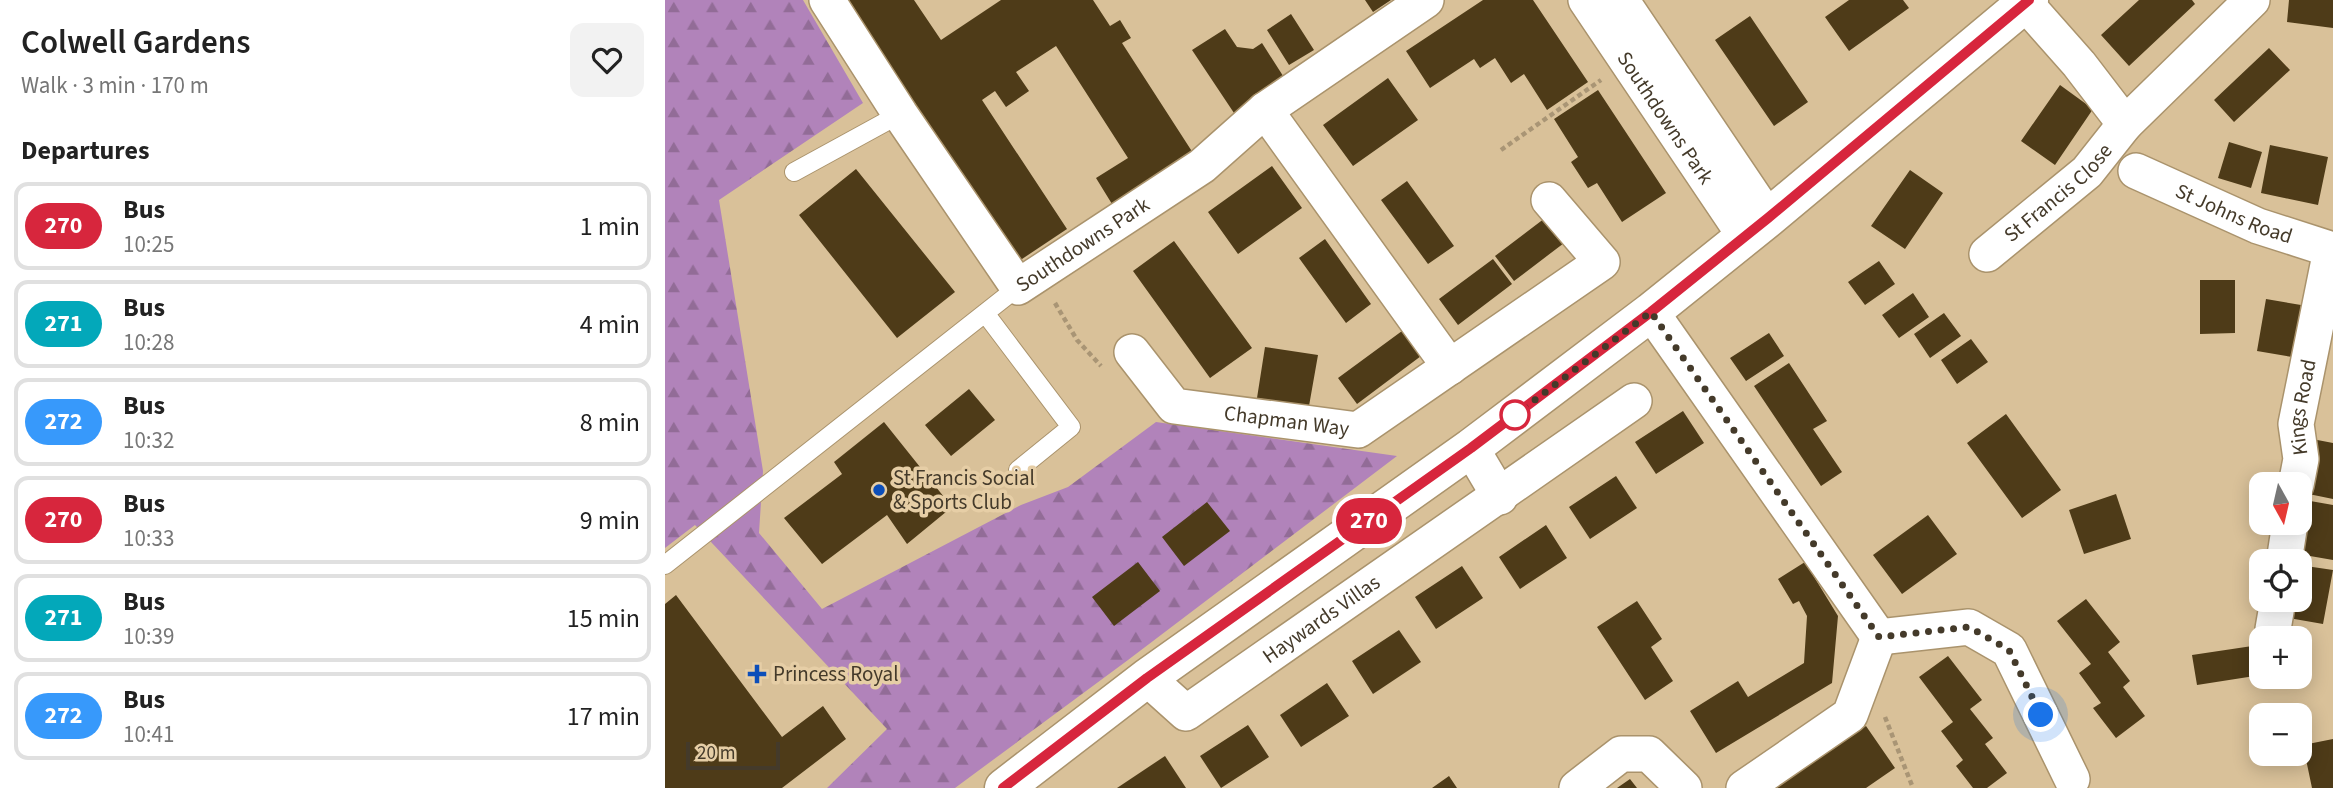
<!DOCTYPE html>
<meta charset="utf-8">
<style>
body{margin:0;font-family:"Source Sans 3",sans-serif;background:#f2f2f2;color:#222;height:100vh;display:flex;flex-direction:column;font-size:26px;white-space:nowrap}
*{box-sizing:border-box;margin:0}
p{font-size:23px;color:#767676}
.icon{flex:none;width:38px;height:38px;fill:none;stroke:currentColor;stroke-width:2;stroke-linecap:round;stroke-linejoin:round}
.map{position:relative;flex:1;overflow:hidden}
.sheet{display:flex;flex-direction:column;background:#fff;width:665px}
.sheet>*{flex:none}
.badge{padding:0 14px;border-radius:23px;font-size:24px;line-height:46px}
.needle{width:46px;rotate:172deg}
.controls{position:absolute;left:1584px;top:472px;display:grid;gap:14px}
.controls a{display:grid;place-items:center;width:63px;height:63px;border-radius:14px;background:#fff;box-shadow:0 4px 18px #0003;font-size:35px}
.scale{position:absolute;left:21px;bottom:18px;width:94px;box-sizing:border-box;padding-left:7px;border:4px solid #443a2a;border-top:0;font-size:19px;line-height:24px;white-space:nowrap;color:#443a2a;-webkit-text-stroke:5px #e6cea6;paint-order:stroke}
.you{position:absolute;width:35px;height:35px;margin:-18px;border:5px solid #fff;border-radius:50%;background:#1a73e8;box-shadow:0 0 0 10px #1a73e833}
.map>.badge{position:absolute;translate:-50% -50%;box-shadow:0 0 0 4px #fff}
h2{padding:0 21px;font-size:26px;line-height:63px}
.round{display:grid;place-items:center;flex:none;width:74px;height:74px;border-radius:14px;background:#f2f2f2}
.head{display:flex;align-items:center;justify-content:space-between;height:119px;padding:0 21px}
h1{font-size:33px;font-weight:600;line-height:52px}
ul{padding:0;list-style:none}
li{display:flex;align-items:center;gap:21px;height:88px;margin:0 14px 10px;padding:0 7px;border:4px solid #e0e0e0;border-radius:14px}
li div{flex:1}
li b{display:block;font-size:26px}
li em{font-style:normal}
li .badge{min-width:77px;font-weight:700;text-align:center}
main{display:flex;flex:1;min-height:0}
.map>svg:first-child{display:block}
.forest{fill:url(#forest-firs)}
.building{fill:#4e3b18}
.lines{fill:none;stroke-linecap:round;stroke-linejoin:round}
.lane-casing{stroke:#aa936c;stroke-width:20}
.street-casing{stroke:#aa936c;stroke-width:38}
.secondary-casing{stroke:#aa936c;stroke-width:41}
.path{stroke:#a99575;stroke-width:4.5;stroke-dasharray:5 3.5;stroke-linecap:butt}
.lane{stroke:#fff;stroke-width:18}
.street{stroke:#fff;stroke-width:35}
.secondary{stroke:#fff;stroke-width:38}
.line-casing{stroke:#fff;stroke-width:16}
.line{stroke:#d7263d;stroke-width:10}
.walk{stroke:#443a2a;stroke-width:7;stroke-dasharray:0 12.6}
.stop-dot{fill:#fff;stroke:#d7263d;stroke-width:3.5}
.poi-dot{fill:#0c4eb9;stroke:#e6cea6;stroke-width:2.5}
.labels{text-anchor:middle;stroke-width:7;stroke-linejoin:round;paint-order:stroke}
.street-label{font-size:21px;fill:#443a2a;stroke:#e6cea6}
.poi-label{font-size:21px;fill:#443a2a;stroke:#e6cea6;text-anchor:start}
</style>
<main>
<section class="sheet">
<div class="head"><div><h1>Colwell Gardens</h1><p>Walk · 3 min · 170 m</p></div><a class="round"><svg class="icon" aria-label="heart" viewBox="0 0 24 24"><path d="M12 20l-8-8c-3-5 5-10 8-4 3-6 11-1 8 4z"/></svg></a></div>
<h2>Departures</h2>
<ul>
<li><span class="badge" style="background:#d7263d;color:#fff">270</span><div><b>Bus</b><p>10:25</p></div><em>1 min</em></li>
<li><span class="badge" style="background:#03a8ba;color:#fff">271</span><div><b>Bus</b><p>10:28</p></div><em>4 min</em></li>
<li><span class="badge" style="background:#3799fb;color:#fff">272</span><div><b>Bus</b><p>10:32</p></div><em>8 min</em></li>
<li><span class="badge" style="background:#d7263d;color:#fff">270</span><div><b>Bus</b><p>10:33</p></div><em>9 min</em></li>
<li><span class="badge" style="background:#03a8ba;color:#fff">271</span><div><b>Bus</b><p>10:39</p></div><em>15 min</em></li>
<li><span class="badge" style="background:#3799fb;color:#fff">272</span><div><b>Bus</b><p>10:41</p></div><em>17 min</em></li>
</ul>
</section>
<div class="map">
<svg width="1668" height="788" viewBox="0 0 1668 788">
<defs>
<pattern id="forest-firs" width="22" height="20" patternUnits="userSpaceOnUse" patternTransform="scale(1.75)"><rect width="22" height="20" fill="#b183ba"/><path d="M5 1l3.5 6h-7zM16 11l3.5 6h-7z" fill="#926c97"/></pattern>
</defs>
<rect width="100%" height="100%" fill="#d9c199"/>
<path class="forest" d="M 0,0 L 138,0 L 198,103 L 54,200 L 98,471 L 94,533 L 157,609 L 356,505 L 403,487 L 491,422 L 732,456 L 463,660 L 290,788 L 162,788 L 222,729 L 30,525 L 0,548 Z"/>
<path class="building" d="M 179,0 L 249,0 L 276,40 L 336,0 L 428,0 L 445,26 L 455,20 L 466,38 L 457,43 L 528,153 L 447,204 L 431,178 L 463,158 L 391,46 L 351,72 L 364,91 L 341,107 L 330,91 L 317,100 L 402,229 L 354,261 Z
M 700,0 L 726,0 L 708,12 Z
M 818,0 L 868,0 L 923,82 L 882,110 L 859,74 L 846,83 L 830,58 L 815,68 L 809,59 L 765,88 L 741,51 Z
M 1184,0 L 1238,0 L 1244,8 L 1184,51 L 1160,17 Z
M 1474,0 L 1527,0 L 1530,4 L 1464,66 L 1436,35 Z
M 1624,0 L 1668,0 L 1668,28 L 1622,22 Z
M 626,14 L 649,50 L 624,65 L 602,30 Z
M 1085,16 L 1143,102 L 1109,126 L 1050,40 Z
M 560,29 L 572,47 L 588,49 L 597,43 L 620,79 L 569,113 L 527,50 Z
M 1604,48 L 1625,70 L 1569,122 L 1549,100 Z
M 723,78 L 753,120 L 688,166 L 658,125 Z
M 1395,85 L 1428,109 L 1390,165 L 1356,141 Z
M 933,90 L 1001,193 L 957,222 L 932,183 L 923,188 L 906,162 L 913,157 L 889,119 Z
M 1564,142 L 1597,152 L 1586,188 L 1553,178 Z
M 1605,145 L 1663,157 L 1653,205 L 1596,193 Z
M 607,166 L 637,208 L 573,254 L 543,212 Z
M 191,169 L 290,292 L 232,338 L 134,215 Z
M 1245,170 L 1278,193 L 1240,249 L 1206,226 Z
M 742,181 L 789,246 L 763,264 L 716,200 Z
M 884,215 L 903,240 L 849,281 L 830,256 Z
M 660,239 L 706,304 L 681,323 L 634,258 Z
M 509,241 L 587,348 L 545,378 L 468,271 Z
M 828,259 L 847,284 L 793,325 L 774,299 Z
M 1214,261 L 1230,284 L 1200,305 L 1183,282 Z
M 1535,280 L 1570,280 L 1570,333 L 1535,334 Z
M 1248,293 L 1264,317 L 1234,338 L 1217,315 Z
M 1601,299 L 1636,305 L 1627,357 L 1592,351 Z
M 1279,313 L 1296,336 L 1265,358 L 1249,334 Z
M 737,331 L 756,356 L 692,404 L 673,378 Z
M 1104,333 L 1119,356 L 1081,381 L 1065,358 Z
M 1306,339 L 1323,362 L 1292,384 L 1276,360 Z
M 600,347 L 653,355 L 644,406 L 592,398 Z
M 1124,363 L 1162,421 L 1148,429 L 1177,472 L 1156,486 L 1089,386 Z
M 304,389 L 330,420 L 286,456 L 260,425 Z
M 1018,411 L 1039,443 L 991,474 L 970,442 Z
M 1341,414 L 1396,490 L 1357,518 L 1302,443 Z
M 219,422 L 287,507 L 242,544 L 222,515 L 157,564 L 119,518 L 177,474 L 169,462 Z
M 1642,438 L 1668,443 L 1668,499 L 1634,492 Z
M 951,476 L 972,508 L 925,539 L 904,507 Z
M 1451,494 L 1466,539 L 1419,554 L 1404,510 Z
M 1634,499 L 1668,505 L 1668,560 L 1622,552 L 1634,523 Z
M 542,502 L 565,531 L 519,566 L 497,537 Z
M 1263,515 L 1292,554 L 1237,594 L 1208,555 Z
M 881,525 L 902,558 L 855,589 L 834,557 Z
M 473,562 L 495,591 L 449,626 L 427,597 Z
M 1140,562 L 1173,616 L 1167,683 L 1051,753 L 1025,711 L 1073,681 L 1083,697 L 1139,663 L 1142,616 L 1134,601 L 1128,604 L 1113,579 Z
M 1634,565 L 1668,570 L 1658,624 L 1612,616 L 1615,600 L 1634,600 Z
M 797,566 L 818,598 L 771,629 L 750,597 Z
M 11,595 L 117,737 L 158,706 L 181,739 L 117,788 L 0,788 L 0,604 Z
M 1421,599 L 1455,642 L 1443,652 L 1465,681 L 1458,687 L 1480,716 L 1451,738 L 1428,708 L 1436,703 L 1414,673 L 1426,664 L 1392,621 Z
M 972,601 L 997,639 L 986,647 L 1008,681 L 980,700 L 932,627 Z
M 734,630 L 756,662 L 708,694 L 687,661 Z
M 1594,645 L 1596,675 L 1532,685 L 1527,655 Z
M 1283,656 L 1317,700 L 1305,709 L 1328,738 L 1320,744 L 1342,773 L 1322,788 L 1308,788 L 1291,766 L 1298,760 L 1276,731 L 1288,722 L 1254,677 Z
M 662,683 L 684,716 L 636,747 L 615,715 Z
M 583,725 L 604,757 L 556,788 L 535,756 Z
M 1201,726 L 1230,768 L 1201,788 L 1108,788 Z
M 1668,739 L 1668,788 L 1647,788 L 1638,745 Z
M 500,756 L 521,788 L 452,788 Z
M 784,776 L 792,788 L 767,788 Z
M 965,779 L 972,788 L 952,788 Z"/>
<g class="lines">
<g class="lane-casing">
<path id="lane" d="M 129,172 L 235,114
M 320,313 L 406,427 L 353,470
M 0,565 L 353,287"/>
</g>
<g class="street-casing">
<g id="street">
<path id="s1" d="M 162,0 L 235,114 L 353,287 L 537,166 L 600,110 L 761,0"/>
<path id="s2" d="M 921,0 L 1080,236"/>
<path d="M 956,0 L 1103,218"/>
<path d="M 1360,3 L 1414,64 L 1460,124"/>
<path d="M 600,110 L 785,367"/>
<path id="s3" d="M 1471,171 L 1593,226 L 1668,250"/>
<path id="s4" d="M 1322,254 L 1422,172 L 1460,124 L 1587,0"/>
<path d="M 986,312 L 1214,637"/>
<path id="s5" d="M 467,352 L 509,406 L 693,430 L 937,262 L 884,200"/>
<path d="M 806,448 L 835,497"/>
<path id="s6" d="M 1631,485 L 1636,459 L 1631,424 L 1666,250"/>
<path d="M 1619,562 L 1625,523"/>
<path d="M 1608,629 L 1613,600"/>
<path d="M 1214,637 L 1304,627 L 1344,650 L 1407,779"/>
<path id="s7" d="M 482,678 L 521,713 L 969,401"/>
<path d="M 912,788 L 956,754 L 984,754 L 1019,788"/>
<path d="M 1079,788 L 1185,715 L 1214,637"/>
</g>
</g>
<g class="secondary-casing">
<path id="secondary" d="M 339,788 L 482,678 L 806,448 L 986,312 L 1103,218 L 1364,0"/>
</g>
<path class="path" d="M 836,150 L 936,80
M 390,303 L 412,340 L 436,366
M 1220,717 L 1248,788"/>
<use href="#lane" class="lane"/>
<use href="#street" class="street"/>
<use href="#secondary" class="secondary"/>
</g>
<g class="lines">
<g class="line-casing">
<path id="line" d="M 338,788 L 482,678 L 806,448 L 986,312 L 1103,218 L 1364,0"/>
</g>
<use href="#line" class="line"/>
<path class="walk" d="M 850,415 L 986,312 L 1214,637 L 1304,627 L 1344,650 L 1376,715"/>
</g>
<circle class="stop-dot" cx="850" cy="415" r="14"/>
<g class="poi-dot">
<circle cx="214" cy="490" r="7"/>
<path d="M88.5 663.5h7v7h7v7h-7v7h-7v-7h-7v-7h7z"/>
</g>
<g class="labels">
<g class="street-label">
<text dy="7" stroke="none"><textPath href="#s2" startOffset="142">Southdowns Park</textPath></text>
<text dy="7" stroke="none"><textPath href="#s4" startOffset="94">St Francis Close</textPath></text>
<text dy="7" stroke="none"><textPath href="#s3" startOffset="107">St Johns Road</textPath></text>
<text dy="7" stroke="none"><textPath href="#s1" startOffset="422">Southdowns Park</textPath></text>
<text dy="7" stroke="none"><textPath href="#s6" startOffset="79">Kings Road</textPath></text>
<text dy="7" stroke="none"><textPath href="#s5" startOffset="182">Chapman Way</textPath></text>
<text dy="7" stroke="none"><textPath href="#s7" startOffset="217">Haywards Villas</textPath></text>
</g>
<g class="poi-label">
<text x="228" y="485">St Francis Social<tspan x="228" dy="24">&amp; Sports Club</tspan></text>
<text x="108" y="681">Princess Royal</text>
</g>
</g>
</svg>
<div class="controls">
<a><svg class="needle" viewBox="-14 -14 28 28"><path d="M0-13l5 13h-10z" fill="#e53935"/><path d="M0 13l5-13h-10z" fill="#767676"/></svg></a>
<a><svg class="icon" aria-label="locate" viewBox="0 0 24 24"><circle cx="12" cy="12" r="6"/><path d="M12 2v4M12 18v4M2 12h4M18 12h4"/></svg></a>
<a>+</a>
<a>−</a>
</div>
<div class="scale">20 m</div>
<div class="you" style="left:1376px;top:715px"></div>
<b class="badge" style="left:704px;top:521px;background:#d7263d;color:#fff">270</b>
</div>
</main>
